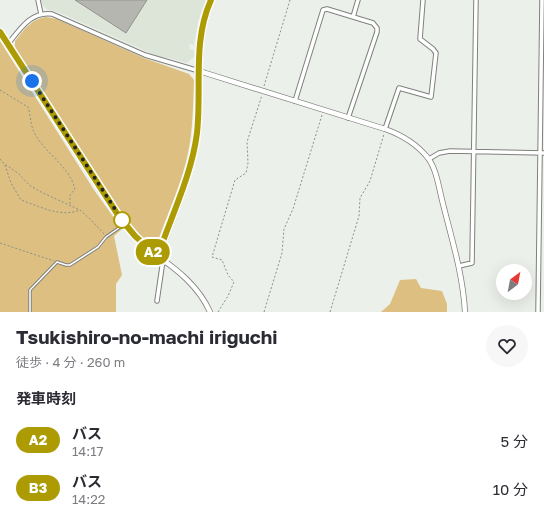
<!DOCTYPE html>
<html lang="ja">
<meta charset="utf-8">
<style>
body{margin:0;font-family:"Golos Text","Noto Sans JP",sans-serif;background:#f7f7f7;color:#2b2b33;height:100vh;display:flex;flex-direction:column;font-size:15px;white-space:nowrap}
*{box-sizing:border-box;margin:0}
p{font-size:13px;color:#7c7c81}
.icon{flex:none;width:22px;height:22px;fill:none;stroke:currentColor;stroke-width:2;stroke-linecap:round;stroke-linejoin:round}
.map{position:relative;height:312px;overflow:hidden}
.details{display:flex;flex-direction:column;background:#fff;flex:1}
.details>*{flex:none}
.badge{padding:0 8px;border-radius:13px;font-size:14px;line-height:26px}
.needle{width:26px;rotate:32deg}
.fabs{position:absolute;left:496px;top:264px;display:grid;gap:8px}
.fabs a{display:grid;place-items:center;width:36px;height:36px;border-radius:50%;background:#fff;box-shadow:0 4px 16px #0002;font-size:20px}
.you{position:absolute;width:20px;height:20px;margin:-10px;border:3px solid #fff;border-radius:50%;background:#1a73e8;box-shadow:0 0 0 6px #1a73e833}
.map>.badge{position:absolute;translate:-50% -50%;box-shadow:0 0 0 2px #fff}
h2{padding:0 16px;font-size:15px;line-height:36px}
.round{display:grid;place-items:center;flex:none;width:42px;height:42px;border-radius:21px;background:#f7f7f7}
.summary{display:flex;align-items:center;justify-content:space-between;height:68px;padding:0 16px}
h1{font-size:19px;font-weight:700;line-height:30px}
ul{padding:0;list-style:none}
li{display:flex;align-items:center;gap:12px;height:48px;padding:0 16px}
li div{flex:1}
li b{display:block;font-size:15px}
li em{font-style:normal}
li .badge{min-width:44px;font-weight:700;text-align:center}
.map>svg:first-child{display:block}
.built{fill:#dde5d9}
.green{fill:#ddbf81}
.building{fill:#b6b6b1;stroke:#93938e}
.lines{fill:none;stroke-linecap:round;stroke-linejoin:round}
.lane-casing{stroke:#7f817d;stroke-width:3.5}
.street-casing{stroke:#7f817d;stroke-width:5.5}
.secondary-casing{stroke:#7f817d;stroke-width:6}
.primary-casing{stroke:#7f817d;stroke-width:8}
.path{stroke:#8c8f8b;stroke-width:1;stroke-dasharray:2 2;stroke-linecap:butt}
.lane{stroke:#fff;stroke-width:1.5}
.street{stroke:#fff;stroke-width:3.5}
.secondary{stroke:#fff;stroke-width:4.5}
.primary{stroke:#fff;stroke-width:5.5}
.line-casing{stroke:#fff;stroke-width:9}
.line{stroke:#ad9b03;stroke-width:6}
.walk{stroke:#212321;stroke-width:4;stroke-dasharray:0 7.2}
.stop-dot{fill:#fff;stroke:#ad9b03;stroke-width:2}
</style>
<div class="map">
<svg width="544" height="312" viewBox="0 0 544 312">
<rect width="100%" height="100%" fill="#ecf0ea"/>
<path class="built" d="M 40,0 L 206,0 L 198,22 L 194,45 L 190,44 L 189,49 L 194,50 L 194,57 L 186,63 L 169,58 L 159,57 L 58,12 L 48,10 L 41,3 Z"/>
<path class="green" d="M 46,17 L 57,19 L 144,58 L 189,74 L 194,80 C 193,105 193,129 188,153 C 182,183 168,212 158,241 L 148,243 L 127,221 L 15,47 L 15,41 C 24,30 31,19 46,17 Z
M 0,41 L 94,190 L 122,229 L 114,236 L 122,275 L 116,284 L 116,312 L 0,312 Z
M 416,279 L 421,288 L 442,291 L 447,304 L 447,312 L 381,312 L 390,304 L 400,280 Z"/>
<path class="building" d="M 75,0 L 147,0 L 126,33 Z"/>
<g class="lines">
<g class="lane-casing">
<path id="lane" d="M 30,312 L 30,290 L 57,262 L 66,265 L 70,265 L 98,247 L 106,237 L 123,225"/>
</g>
<g class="street-casing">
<path id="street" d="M 38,0 L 41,14
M 353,17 L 358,0
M 8,44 C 20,29 31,11 52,14 L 145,55 L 199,71
M 295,101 L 323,10 L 327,9 L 373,23 L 377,28 L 377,32 L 348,118
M 385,129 L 399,88 L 431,97 L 436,53 L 433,49 L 420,39 L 423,0
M 429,159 L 439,153 L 450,151 L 544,153
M 459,266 L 472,263 L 476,0
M 157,301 L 163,260
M 538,312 L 542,0"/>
</g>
<g class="secondary-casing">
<path id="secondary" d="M 199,71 L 385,129 C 402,135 416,143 428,158 C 437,170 439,189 443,204 C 452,240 463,275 465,312
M 156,255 C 178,270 199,287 210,312"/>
</g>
<g class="primary-casing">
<path id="primary" d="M 0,32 L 120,218 L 135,236 L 156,255 L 162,245 C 175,209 192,171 197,133 C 202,89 192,42 211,0"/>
</g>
<path class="path" d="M 264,86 L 290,0
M 0,90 L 28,107 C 31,116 30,125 35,134 C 46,154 69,166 75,189 L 70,195 L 70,204
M 0,159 L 2,162 L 19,174 L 29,185 L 41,192 L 80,210 L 91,220 L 105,235
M 5,165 L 11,183 L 21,200 C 39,206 60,218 80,210
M 0,243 L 54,261
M 218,312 L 228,296 L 234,282 L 228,275 L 222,260 L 212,257 L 235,180 L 246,173 L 248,163 L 247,142 L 262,95
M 264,312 L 282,253 L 284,229 L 293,209 L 322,115
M 330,312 L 359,216 L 360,198 L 370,181 L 384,134"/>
<use href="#lane" class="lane"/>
<use href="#street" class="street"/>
<use href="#secondary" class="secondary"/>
<use href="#primary" class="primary"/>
</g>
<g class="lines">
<g class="line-casing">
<path id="line" d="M 0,32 L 120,218 L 135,236 L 156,255 L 162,244 C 175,208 192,172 197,133 C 202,88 192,42 211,0"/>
</g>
<use href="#line" class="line"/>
<path class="walk" d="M 32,81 L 122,220"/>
</g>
<circle class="stop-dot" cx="122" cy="220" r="8"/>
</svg>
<div class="fabs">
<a><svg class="needle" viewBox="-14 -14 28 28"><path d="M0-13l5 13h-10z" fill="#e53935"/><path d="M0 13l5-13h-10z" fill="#7c7c81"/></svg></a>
</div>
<div class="you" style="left:32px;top:81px"></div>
<b class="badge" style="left:153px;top:252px;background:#ad9b03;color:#fff">A2</b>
</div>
<section class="details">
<div class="summary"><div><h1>Tsukishiro-no-machi iriguchi</h1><p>徒歩 · 4 分 · 260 m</p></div><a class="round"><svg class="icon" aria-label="heart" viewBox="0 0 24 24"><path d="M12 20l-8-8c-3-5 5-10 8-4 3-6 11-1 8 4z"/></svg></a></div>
<h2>発車時刻</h2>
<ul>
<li><span class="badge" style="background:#ad9b03;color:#fff">A2</span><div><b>バス</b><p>14:17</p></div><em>5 分</em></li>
<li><span class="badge" style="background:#ad9b03;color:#fff">B3</span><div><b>バス</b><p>14:22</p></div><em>10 分</em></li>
</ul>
</section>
